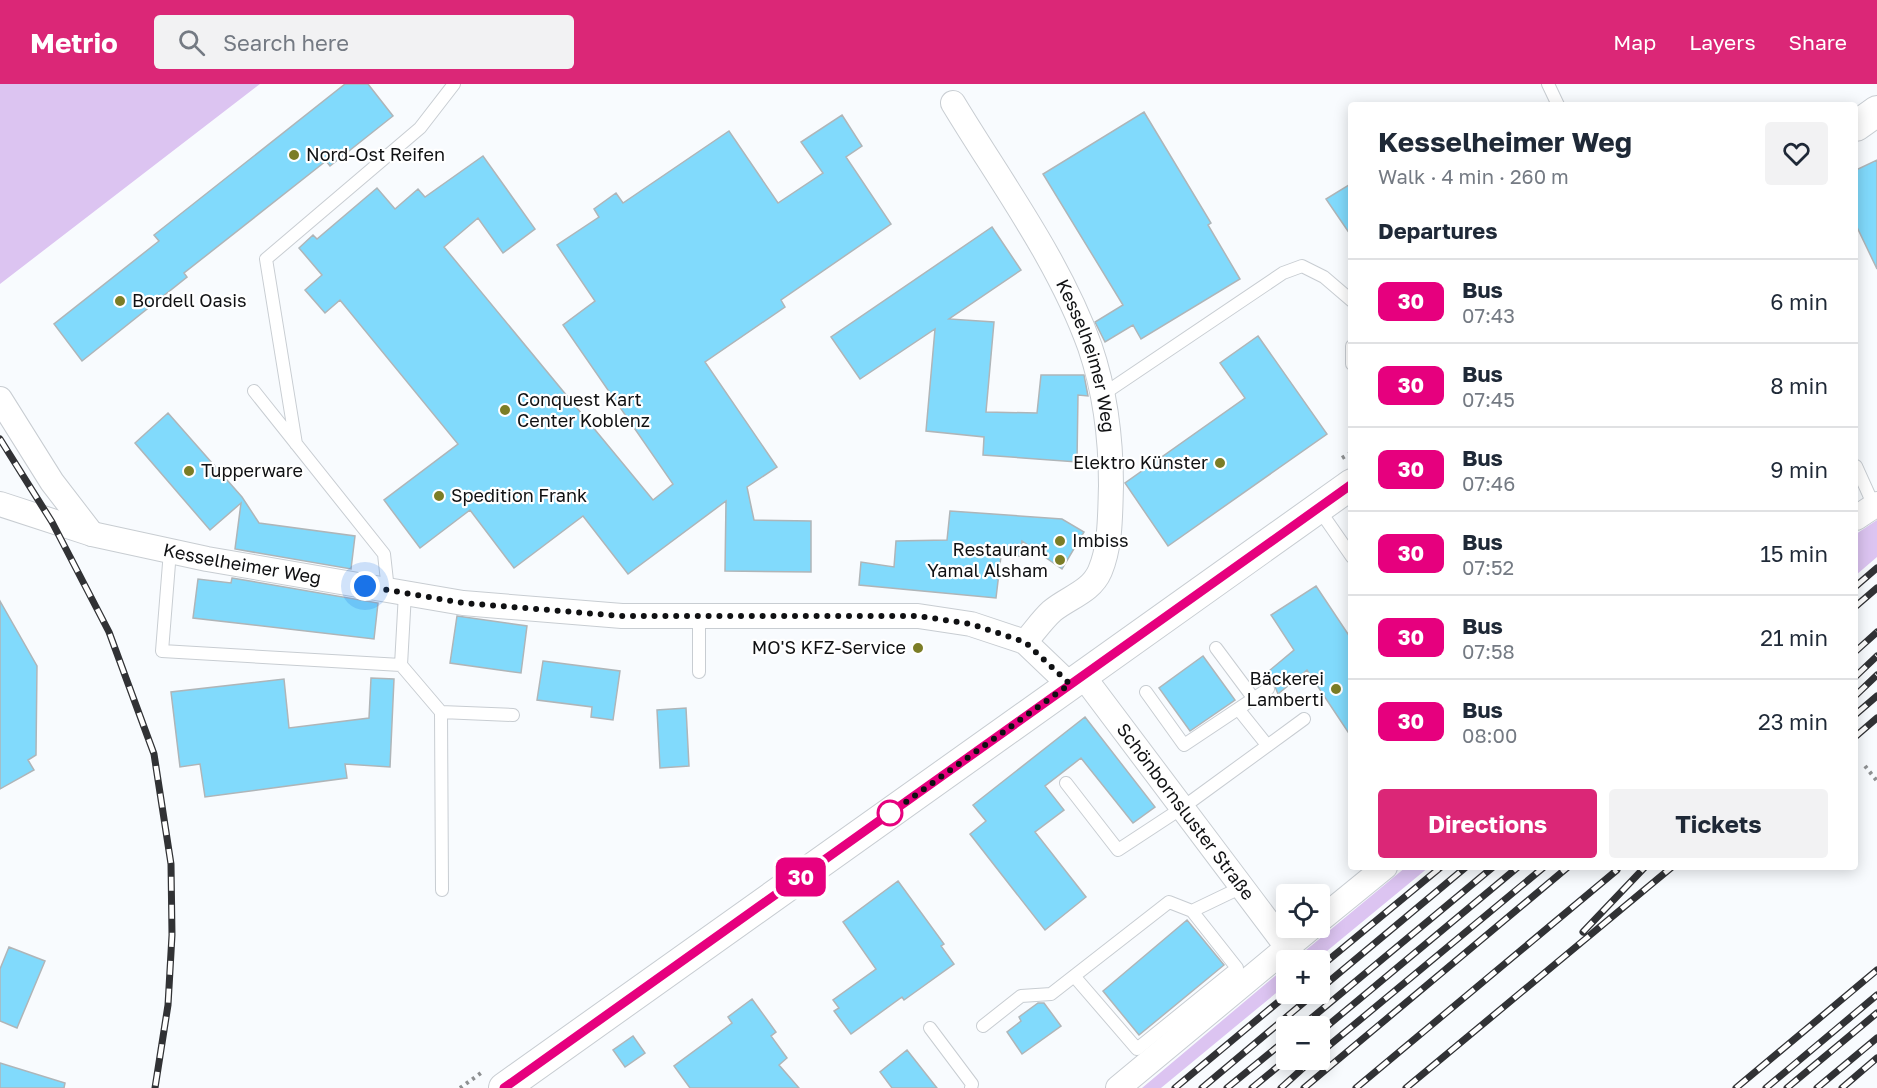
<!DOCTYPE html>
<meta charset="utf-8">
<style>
body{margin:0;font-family:"Golos Text",sans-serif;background:#f2f2f3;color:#1f2937;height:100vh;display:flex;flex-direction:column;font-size:22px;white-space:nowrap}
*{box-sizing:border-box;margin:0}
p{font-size:20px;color:#747a83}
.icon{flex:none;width:33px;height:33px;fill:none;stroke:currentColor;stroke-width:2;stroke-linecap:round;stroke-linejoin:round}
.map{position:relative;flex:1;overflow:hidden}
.drawer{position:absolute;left:1348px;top:18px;width:510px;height:768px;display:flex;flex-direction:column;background:#fff;border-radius:6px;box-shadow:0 3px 15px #0003}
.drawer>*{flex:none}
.badge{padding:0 12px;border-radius:9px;font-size:21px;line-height:39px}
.buttons{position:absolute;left:1276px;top:800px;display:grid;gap:12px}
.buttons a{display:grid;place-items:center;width:54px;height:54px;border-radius:6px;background:#fff;box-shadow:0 3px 15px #0003;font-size:30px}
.you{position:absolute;width:30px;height:30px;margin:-15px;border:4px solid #fff;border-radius:50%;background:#1a73e8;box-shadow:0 0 0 9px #1a73e833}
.map>.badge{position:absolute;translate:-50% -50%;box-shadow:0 0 0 3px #fff}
h2{padding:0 30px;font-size:22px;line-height:54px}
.round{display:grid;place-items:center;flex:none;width:63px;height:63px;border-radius:6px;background:#f2f2f3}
.summary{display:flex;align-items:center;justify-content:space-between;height:102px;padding:0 30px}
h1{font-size:28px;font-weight:700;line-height:45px}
.cta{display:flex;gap:12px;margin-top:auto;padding:12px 30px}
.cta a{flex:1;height:69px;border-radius:6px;background:#db2777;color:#fff;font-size:24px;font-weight:700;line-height:69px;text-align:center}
.cta a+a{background:#f2f2f3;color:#1f2937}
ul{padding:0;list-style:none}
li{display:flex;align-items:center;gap:18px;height:84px;padding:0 30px;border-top:2px solid #e0e1e3}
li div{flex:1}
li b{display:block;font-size:22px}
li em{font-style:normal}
li .badge{min-width:66px;font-weight:700;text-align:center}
header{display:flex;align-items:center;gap:36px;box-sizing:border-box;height:84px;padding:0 30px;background:#db2777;color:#fff}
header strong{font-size:28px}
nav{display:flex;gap:33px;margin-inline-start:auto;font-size:21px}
.search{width:420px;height:54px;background:#f2f2f3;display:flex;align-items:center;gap:15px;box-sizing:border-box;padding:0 21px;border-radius:6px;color:#747a83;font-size:22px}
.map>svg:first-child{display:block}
.green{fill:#dcc4f1}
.building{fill:#81dafc;stroke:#afb5b8;stroke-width:1.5}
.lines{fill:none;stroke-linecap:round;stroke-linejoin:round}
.service-casing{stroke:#c8cdd2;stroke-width:14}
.minor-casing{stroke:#c8cdd2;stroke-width:26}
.tertiary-casing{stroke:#c8cdd2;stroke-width:32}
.path{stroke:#8e9092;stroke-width:4;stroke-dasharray:3 4.5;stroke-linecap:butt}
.service{stroke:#fff;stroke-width:12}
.minor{stroke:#fff;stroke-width:24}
.tertiary{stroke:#fff;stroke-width:30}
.rail-casing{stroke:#313235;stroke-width:7}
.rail{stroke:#fff;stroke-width:4.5;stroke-dasharray:14;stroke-linecap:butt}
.line-casing{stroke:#fff;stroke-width:14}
.line{stroke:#e6007e;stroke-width:9}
.walk{stroke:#101113;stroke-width:6;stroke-dasharray:0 10.8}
.poi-dot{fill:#7b7d26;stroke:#fff;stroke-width:2}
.stop-dot{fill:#fff;stroke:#e6007e;stroke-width:3}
.labels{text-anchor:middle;stroke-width:4.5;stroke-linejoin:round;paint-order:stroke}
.poi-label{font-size:18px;fill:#101113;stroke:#fff;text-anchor:start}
.street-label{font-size:18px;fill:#101113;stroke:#fff}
</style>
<header>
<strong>Metrio</strong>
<div class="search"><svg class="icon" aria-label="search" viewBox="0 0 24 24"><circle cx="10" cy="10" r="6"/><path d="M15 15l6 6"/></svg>Search here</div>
<nav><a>Map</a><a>Layers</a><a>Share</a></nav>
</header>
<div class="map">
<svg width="1877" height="1004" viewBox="0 0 1877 1004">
<rect width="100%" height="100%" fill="#f8fbfe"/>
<path class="green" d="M 0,0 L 260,0 L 0,200 Z
M 1877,436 L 1877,473 L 1856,491 L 1856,450 Z
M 1406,783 L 1429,783 L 1316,876 L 1294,876 Z
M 1287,882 L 1287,900 L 1161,1004 L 1142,1004 Z"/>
<path class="building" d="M 345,0 L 368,0 L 393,32 L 330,82 L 326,77 L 184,189 L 187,193 L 82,277 L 54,240 L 159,157 L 154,151 Z
M 1144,28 L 1211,139 L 1208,141 L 1240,195 L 1141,255 L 1133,241 L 1105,258 L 1095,238 L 1123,221 L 1043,90 Z
M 842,31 L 862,62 L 846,73 L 891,140 L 781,216 L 785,223 L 705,278 L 777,383 L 747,403 L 754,436 L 811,437 L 811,488 L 725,487 L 726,417 L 628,490 L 583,432 L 514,484 L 470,426 L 420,464 L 384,416 L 458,360 L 340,216 L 325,229 L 305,206 L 322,191 L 299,164 L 313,151 L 317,155 L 377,104 L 395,125 L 418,105 L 425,113 L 483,72 L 535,145 L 503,169 L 478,134 L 444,163 L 653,416 L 673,400 L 563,241 L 595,217 L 557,161 L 599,133 L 594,125 L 616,109 L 623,119 L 729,47 L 778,119 L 823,89 L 801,58 Z
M 1877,76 L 1877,185 L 1856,141 L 1856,86 Z
M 1352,99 L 1352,153 L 1326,115 Z
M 992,143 L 1021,186 L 949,235 L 994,238 L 986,328 L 1037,329 L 1041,291 L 1084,291 L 1088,312 L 1078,311 L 1077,378 L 983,371 L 984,353 L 926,347 L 935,245 L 860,295 L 831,253 Z
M 1258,252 L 1327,350 L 1168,462 L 1125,399 L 1245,314 L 1220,279 Z
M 168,329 L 242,413 L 259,439 L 355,452 L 351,485 L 235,465 L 241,419 L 210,446 L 135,359 Z
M 950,427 L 1062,435 L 1084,448 L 1062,485 L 1022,457 L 1020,472 L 1001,472 L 996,514 L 859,501 L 861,478 L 894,483 L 896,457 L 947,456 Z
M 232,494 L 378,519 L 374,555 L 193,534 L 198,495 L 231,499 Z
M 1316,502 L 1352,556 L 1352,654 L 1307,586 L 1278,610 L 1274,600 L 1267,597 L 1263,592 L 1294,566 L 1271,531 Z
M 0,517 L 37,582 L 36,671 L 28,676 L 34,686 L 0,705 Z
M 457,532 L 527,542 L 521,589 L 450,579 Z
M 1203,572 L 1235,616 L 1190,647 L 1159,604 Z
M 543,577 L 620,587 L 613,636 L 591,633 L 592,623 L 537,616 Z
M 371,594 L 394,595 L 390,683 L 345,680 L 347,694 L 205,713 L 200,680 L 180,683 L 171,608 L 284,595 L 289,644 L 369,634 Z
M 686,624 L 689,682 L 660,684 L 657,626 Z
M 1085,633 L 1155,723 L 1133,739 L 1081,674 L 1045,702 L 1064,726 L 1035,748 L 1086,813 L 1045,846 L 970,750 L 986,737 L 973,721 Z
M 898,797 L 944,860 L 941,862 L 954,880 L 904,916 L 902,913 L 851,950 L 834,927 L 839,924 L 833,916 L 876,885 L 843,838 Z
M 1187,836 L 1224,881 L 1139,951 L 1103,907 Z
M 9,863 L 45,877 L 17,944 L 0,937 L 0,885 Z
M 752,915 L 776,948 L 771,952 L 787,974 L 779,981 L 799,1004 L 690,1004 L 674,982 L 732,939 L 728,933 Z
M 1038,919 L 1044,919 L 1061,942 L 1022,970 L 1007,948 L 1021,937 L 1019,933 Z
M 633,952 L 645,969 L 625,983 L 613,966 Z
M 907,966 L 937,1004 L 892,1004 L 880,988 Z
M 0,979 L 65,999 L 64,1004 L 0,1004 Z"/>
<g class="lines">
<g class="service-casing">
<path id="service" d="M 1548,0 L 1558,21
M 1352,262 L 1352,280
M 254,307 L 384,470 L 388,506
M 1102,311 L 1283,189 L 1302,182 L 1324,193 L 1352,217
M 296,360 L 266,175 L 420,44 L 454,0
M 1856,382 L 1874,422
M 1318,424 L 1352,473
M 170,467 L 162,567 L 401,581
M 405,509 L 401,581 L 441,628 L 442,806
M 1216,564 L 1254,615
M 699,588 L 699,532
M 1146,608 L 1184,661 L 1268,605
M 1239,626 L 1267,661
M 441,628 L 513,631
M 1066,699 L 1118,766 L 1182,724 L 1304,635
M 1074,892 L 1137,965 L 1237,884 L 1192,827
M 983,942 L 1021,912 L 1051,910 L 1169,818 L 1192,827 L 1242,803
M 930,944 L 972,1000 L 971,1004"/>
</g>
<g class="minor-casing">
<g id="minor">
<path id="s1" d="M 953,19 C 1000,97 1059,176 1090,263 C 1105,307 1111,356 1111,402 C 1110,429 1111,461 1100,487 C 1091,508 1069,513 1052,527 C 1042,536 1034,548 1025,558"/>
<path d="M 0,315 L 52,398 L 92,450"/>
<path id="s2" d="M 0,420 L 92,450 L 207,475 L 463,519 L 622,532 L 918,532 L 971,540 L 1025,558 L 1070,601"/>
<path d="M 1856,434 L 1877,420"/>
<path id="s3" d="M 1083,592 L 1287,863"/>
<path d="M 1320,836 L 1385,783"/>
<path d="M 1118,1004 L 1312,843"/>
</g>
</g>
<g class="tertiary-casing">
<path id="tertiary" d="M 1856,42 L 1877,27
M 504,1004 L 1352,400"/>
</g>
<path class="path" d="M 1342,374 L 1352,368
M 1865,682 L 1877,697
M 460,1004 L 481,989"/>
<use href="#service" class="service"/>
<use href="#minor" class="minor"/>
<use href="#tertiary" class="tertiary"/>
<g class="rail-casing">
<path id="rail" d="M 0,355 L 52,438 L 109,548 L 154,670 L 171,780 L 172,851 L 168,921 L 155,1004
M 1856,502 L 1877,484
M 1856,522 L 1877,504
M 1856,567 L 1877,548
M 1856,592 L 1877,572
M 1856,611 L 1877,591
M 1856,630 L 1877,612
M 1856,652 L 1877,634
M 1583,848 L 1645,783
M 1320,883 L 1441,783
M 1320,905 L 1466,783
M 1302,942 L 1493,783
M 1320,948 L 1518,783
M 1320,969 L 1544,783
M 1175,1004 L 1289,909
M 1202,1004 L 1315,909
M 1227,1004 L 1287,955
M 1252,1004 L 1287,975
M 1281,1004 L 1313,975
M 1304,1004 L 1568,783
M 1356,1004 L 1617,786
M 1406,1004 L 1672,783
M 1736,1004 L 1877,886
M 1766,1004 L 1877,911
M 1787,1004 L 1877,929
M 1817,1004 L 1877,954
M 1842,1004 L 1877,974"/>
</g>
<use href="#rail" class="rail"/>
</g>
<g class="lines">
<g class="line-casing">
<path id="line" d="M 504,1004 L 1352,400"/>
</g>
<use href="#line" class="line"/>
<path class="walk" d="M 365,502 L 463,519 L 622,532 L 918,532 L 971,540 L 1025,558 L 1070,600 L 888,731 L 890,729"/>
</g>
<g class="poi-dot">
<circle cx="294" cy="71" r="6"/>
<circle cx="120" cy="217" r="6"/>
<circle cx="505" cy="326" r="6"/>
<circle cx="1220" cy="379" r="6"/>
<circle cx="189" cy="387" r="6"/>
<circle cx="439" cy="412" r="6"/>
<circle cx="1060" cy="457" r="6"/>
<circle cx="1060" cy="476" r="6"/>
<circle cx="918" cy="564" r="6"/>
<circle cx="1336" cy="605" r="6"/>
</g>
<circle class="stop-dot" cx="890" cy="729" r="12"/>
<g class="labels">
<g class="poi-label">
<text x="306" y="77">Nord-Ost Reifen</text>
<text x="132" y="223">Bordell Oasis</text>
<text x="517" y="322">Conquest Kart<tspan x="517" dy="21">Center Koblenz</tspan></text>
<text x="1208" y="385" text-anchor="end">Elektro Künster</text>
<text x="201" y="393">Tupperware</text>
<text x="451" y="418">Spedition Frank</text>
<text x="1072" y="463">Imbiss</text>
<text x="1048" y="472" text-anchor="end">Restaurant<tspan x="1048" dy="21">Yamal Alsham</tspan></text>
<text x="906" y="570" text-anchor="end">MO'S KFZ-Service</text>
<text x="1324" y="601" text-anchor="end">Bäckerei<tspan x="1324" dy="21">Lamberti</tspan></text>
</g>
<g class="street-label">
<text dy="6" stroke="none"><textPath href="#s1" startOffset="288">Kesselheimer Weg</textPath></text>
<text dy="6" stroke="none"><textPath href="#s2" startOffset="250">Kesselheimer Weg</textPath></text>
<text dy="6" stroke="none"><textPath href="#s3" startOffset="170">Schönbornsluster Straße</textPath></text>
</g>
</g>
</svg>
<div class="buttons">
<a><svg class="icon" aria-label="locate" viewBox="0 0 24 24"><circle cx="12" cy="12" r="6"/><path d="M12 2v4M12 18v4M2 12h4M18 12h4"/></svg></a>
<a>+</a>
<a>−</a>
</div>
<div class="you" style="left:365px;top:502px"></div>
<b class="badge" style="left:801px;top:793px;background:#e6007e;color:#fff">30</b>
<section class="drawer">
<div class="summary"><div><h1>Kesselheimer Weg</h1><p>Walk · 4 min · 260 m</p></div><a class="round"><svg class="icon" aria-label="heart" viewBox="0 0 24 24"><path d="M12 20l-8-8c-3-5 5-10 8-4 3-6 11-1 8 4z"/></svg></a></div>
<h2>Departures</h2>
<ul>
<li><span class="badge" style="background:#e6007e;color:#fff">30</span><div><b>Bus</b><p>07:43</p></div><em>6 min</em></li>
<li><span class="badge" style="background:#e6007e;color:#fff">30</span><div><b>Bus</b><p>07:45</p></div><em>8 min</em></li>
<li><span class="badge" style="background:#e6007e;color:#fff">30</span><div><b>Bus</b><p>07:46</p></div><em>9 min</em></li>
<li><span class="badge" style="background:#e6007e;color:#fff">30</span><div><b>Bus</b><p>07:52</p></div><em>15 min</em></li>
<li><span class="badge" style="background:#e6007e;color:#fff">30</span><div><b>Bus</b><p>07:58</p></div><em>21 min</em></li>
<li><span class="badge" style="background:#e6007e;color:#fff">30</span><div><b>Bus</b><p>08:00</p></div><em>23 min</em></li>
</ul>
<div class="cta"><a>Directions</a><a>Tickets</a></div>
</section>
</div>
